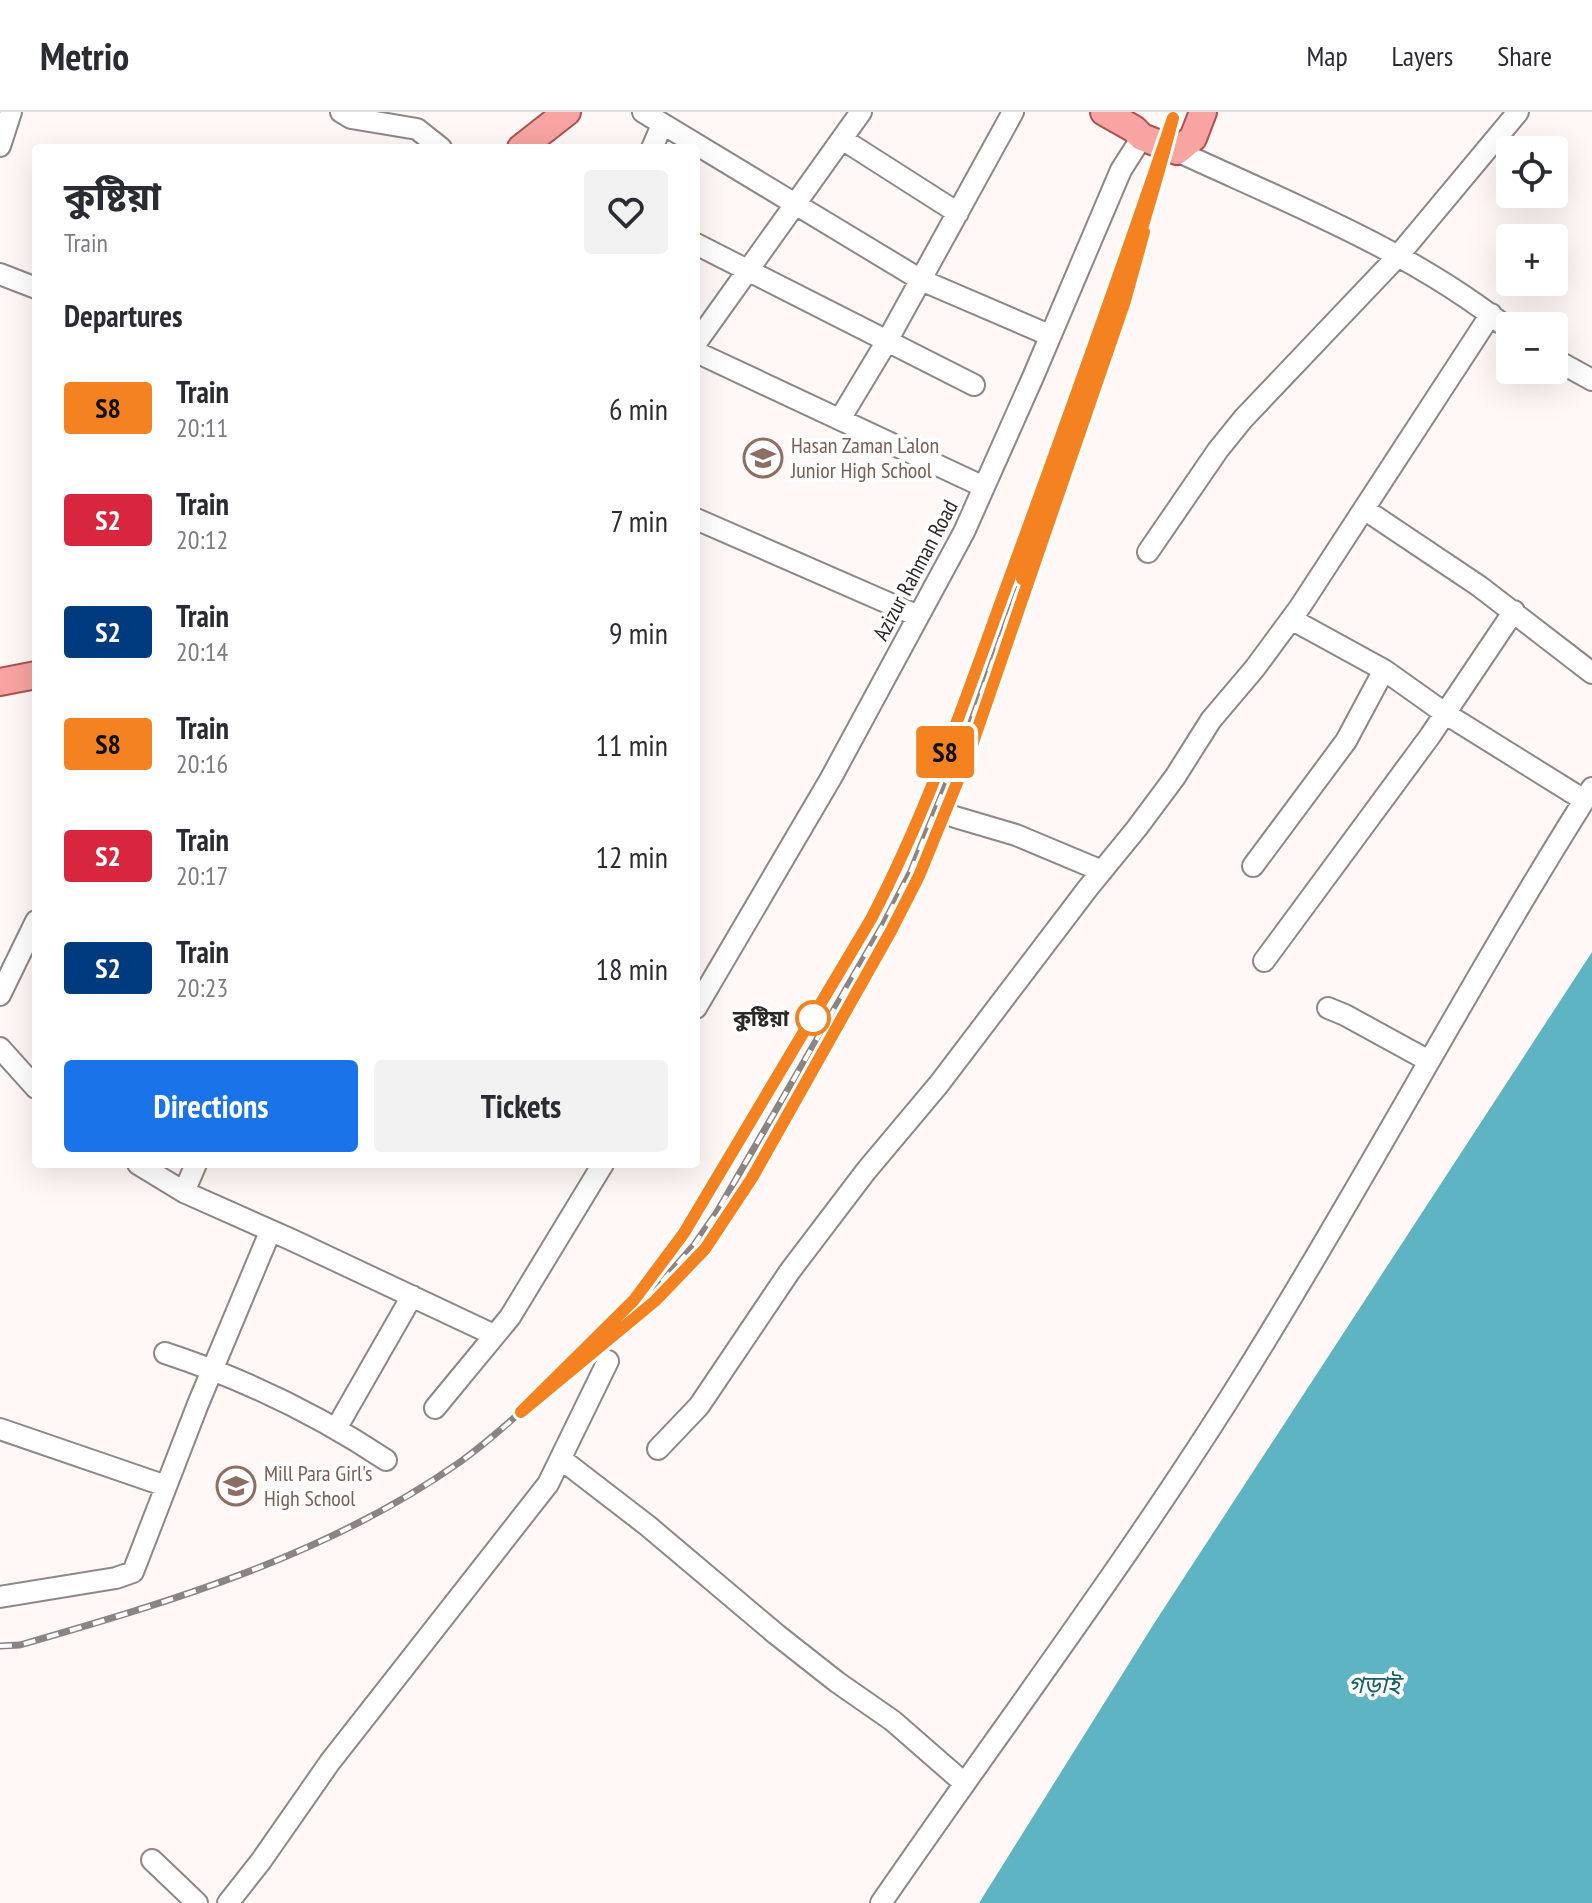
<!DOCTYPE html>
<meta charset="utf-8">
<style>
body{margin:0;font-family:"PT Sans Narrow","Noto Sans Bengali",sans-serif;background:#f2f2f3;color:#2b2b33;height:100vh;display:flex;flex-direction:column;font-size:30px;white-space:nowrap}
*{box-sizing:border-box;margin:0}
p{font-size:26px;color:#7c7c81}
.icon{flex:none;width:44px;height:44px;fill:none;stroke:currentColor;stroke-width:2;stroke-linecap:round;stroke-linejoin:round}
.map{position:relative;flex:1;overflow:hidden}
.panel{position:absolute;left:32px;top:32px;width:668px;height:1024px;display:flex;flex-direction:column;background:#fff;border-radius:8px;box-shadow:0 8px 32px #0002}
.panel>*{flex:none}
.badge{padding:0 16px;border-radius:6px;font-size:28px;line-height:52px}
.fabs{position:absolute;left:1496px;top:24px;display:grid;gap:16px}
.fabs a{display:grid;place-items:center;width:72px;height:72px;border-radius:8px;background:#fff;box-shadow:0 8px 32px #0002;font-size:40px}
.map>.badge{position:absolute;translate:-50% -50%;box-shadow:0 0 0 4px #fff}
h2{padding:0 32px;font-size:30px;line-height:72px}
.round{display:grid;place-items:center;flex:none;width:84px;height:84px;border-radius:8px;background:#f2f2f3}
.headline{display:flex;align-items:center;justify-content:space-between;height:136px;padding:0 32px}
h1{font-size:38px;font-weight:700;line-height:60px}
.button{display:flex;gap:16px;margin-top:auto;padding:16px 32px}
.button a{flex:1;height:92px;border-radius:8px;background:#1a73e8;color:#fff;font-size:32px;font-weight:700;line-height:92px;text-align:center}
.button a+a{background:#f2f2f3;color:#2b2b33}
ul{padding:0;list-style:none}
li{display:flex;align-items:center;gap:24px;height:112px;padding:0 32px}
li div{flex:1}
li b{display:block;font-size:30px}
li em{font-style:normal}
li .badge{min-width:88px;font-weight:700;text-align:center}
header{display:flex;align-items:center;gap:48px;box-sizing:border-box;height:112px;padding:0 40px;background:#fff;border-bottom:2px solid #e1e1e2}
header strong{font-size:38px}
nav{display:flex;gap:44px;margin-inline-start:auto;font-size:28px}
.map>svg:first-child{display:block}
.water{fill:#5fb4c4}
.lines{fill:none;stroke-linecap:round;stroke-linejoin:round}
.minor-casing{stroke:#8e8785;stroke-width:24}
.major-casing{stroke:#ad514f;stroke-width:30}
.minor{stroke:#fff;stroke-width:20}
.major{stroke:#f8a4a2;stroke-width:26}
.rail-casing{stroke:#8a8584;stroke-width:7}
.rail{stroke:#fff;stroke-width:4;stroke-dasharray:12;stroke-linecap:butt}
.line-casing{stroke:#fff;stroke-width:18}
.line{stroke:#f58220;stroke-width:12}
.stop-dot{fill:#fff;stroke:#f58220;stroke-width:4}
.labels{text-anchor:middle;stroke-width:8;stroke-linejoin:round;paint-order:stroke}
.education-label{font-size:22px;fill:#785e54;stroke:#fff;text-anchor:start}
.street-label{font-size:22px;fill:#2b2827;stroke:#fff}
.stop-label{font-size:22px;font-weight:bold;fill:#2b2827;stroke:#fff;text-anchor:end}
.water-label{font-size:24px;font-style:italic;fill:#185e6a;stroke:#fff}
</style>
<header>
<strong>Metrio</strong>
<nav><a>Map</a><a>Layers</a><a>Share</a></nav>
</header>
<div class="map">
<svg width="1592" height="1791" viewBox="0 0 1592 1791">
<rect width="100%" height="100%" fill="#fff8f6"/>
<path class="water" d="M 1592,840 L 1592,1791 L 979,1791 L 1155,1510 Z"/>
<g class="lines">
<g class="minor-casing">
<path id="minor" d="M 341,0 L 351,6 L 417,17 L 441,36
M 643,0 L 921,168 L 1049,223
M 842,27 L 958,101
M 0,34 L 11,0
M 652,36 L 662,13
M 1177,39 C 1289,91 1414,140 1510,218
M 696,132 L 974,273
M 0,162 L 36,176
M 696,231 L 861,0
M 696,240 L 984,375
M 1554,247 L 1592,268
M 840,307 L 887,229 L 1013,0
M 1364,397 L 1479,474 L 1592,561
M 696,407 L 918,504
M 1148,440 L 1218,338 L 1243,307 L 1398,144 L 1518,0
M 1291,507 L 1384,558 L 1446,602 L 1584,688
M 955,705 L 1016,723 L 1102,759
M 1253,754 L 1346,629 L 1384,558
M 1264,849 L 1430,624 L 1514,499
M 0,883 L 36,809
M 696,896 L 831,666 L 964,420 L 1033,265 L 1121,58 L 1142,25
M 1328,896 L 1345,903 L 1429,949
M 0,936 L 36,976
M 138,1052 L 184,1080 L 292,1128 L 494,1223
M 184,1080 L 196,1052
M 165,1241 C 244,1267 317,1302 386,1348
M 435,1296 L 510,1205 L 603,1052
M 337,1315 L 412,1184
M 0,1317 L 166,1374
M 658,1337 L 699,1294 L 790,1159 L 866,1059 L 939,972 L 1088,776 L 1137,716 L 1175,665 L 1211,608 L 1255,556 L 1300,495 L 1491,202
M 561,1347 L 648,1414 L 776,1522 L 837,1570 L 893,1609 L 964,1671
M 0,1485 L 116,1466 L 133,1460 L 198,1292 L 270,1120
M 152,1748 L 197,1791
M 228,1791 L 261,1749 L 330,1650 L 548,1372 L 608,1249
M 881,1791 C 1003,1614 1133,1442 1246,1260 C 1366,1068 1471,867 1592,676"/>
</g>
<g class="major-casing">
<path id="major" d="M 1104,0 L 1134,17 L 1142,25 L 1177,39 L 1193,26 L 1203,0
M 521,36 L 567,0
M 0,570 L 36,563"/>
</g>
<use href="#minor" class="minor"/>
<use href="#major" class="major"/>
<g class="rail-casing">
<path id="rail" d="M 1028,472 L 1125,189 L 1143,123
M 711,1129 L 752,1066 L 784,1010
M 646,1188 L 694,1133 L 717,1100 L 883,813 L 911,759 L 972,608 L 1025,458
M 608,1229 L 660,1185
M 0,1534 L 20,1533 C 173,1489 328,1443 460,1350 C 496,1324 528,1294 560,1263 C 604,1220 645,1176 681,1126 C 714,1079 742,1027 771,977 C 814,904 861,833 898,756 C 937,674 965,585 997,500 C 1058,334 1118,167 1175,0"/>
</g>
<use href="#rail" class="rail"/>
</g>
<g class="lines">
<g class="line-casing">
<path id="line" d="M 1022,467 C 1076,314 1133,163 1173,6 C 1119,165 1062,323 1004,481 C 964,591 926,702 871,807 L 684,1121 L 634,1188 L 521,1300 L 655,1189 L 705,1137 L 752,1066 L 891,819 L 919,764 L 970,639 L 1125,189 L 1144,120"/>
</g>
<use href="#line" class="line"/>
</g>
<defs>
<g id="school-ring" transform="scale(2)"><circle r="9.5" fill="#fff" stroke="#8d6e63" stroke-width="1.5"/><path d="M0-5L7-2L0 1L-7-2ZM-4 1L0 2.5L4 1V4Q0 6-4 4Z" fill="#8d6e63"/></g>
</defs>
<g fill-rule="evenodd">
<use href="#school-ring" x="763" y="346"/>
<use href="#school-ring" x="236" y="1374"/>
</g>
<circle class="stop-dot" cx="813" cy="906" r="16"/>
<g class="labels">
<g class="education-label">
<text x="791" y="341">Hasan Zaman Lalon<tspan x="791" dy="25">Junior High School</tspan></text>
<text x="264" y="1369">Mill Para Girl's<tspan x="264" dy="25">High School</tspan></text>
</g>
<g class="street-label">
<text transform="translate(915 458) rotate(-62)" y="8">Azizur Rahman Road</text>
</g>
<g class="stop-label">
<text x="789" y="914">কুষ্টিয়া</text>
</g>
<g class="water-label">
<text x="1374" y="1581">গড়াই</text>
</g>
</g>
</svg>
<div class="fabs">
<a><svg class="icon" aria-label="locate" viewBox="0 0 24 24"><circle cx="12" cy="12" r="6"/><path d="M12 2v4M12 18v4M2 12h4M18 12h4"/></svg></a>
<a>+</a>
<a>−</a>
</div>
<b class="badge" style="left:945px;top:640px;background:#f58220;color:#111">S8</b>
<section class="panel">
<div class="headline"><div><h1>কুষ্টিয়া</h1><p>Train</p></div><a class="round"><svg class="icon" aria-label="heart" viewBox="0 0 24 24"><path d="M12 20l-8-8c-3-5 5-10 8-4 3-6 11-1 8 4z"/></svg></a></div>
<h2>Departures</h2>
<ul>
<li><span class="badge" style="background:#f58220;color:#111">S8</span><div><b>Train</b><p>20:11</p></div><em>6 min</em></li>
<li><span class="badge" style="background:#d7263d;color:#fff">S2</span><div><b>Train</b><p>20:12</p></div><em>7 min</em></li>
<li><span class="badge" style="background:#003b80;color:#fff">S2</span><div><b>Train</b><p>20:14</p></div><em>9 min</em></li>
<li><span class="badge" style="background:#f58220;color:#111">S8</span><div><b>Train</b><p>20:16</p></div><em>11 min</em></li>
<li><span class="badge" style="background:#d7263d;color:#fff">S2</span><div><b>Train</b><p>20:17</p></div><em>12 min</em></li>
<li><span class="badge" style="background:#003b80;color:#fff">S2</span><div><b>Train</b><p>20:23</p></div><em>18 min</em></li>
</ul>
<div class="button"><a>Directions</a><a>Tickets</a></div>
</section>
</div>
